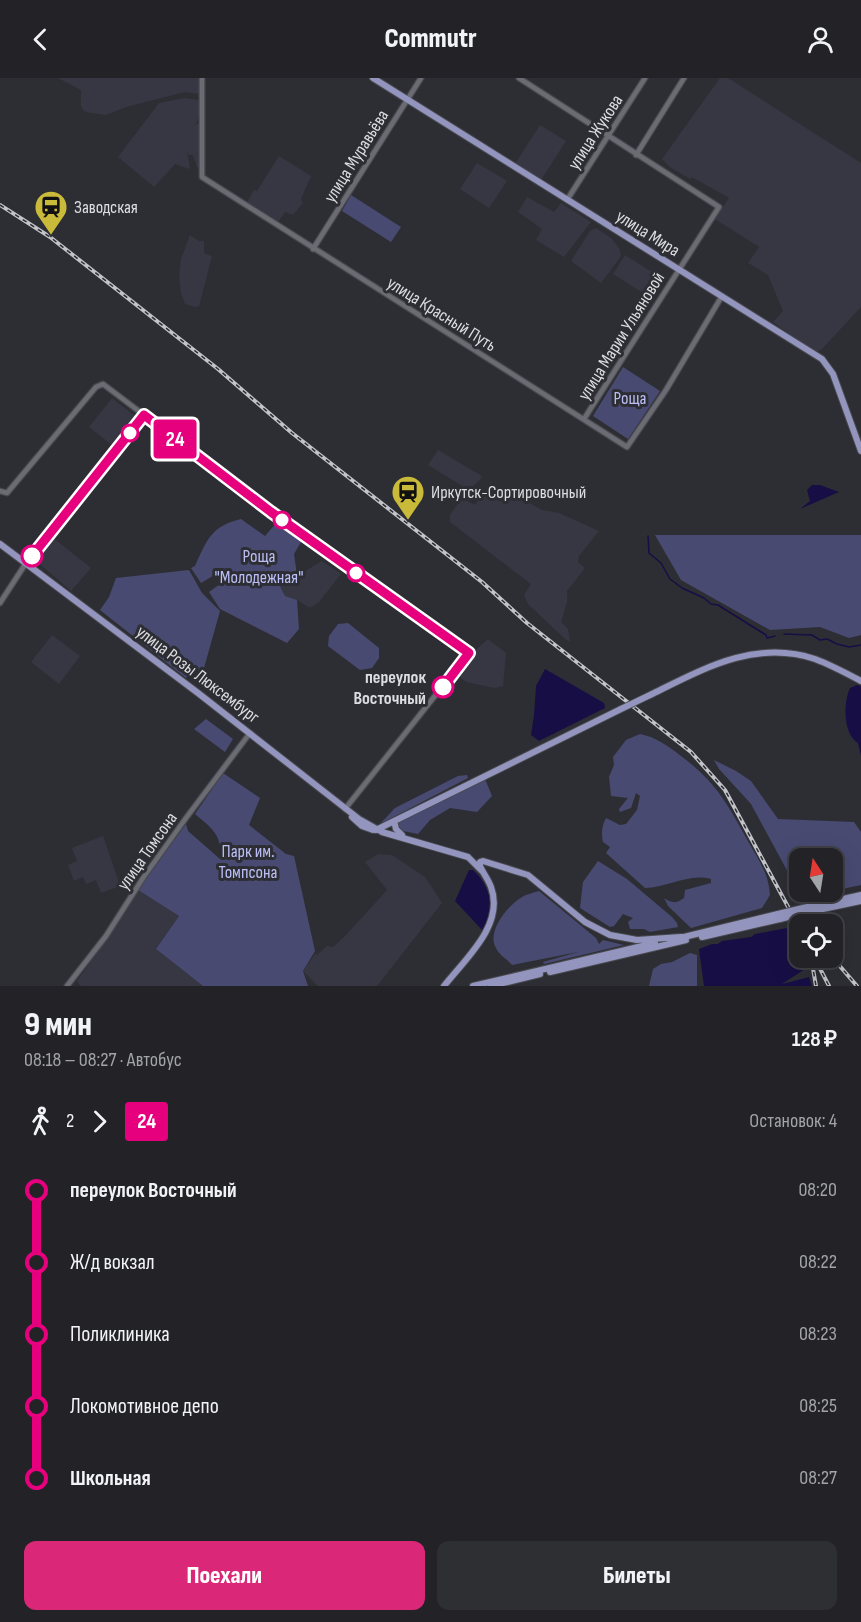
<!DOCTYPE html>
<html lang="ru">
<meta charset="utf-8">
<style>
body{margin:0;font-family:"Sofia Sans Condensed",sans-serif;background:#2e2f33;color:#f1f3f6;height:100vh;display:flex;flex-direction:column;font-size:22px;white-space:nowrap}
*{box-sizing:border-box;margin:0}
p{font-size:20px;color:#a2a4a7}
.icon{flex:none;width:33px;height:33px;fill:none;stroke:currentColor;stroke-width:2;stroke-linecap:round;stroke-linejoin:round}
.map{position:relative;height:908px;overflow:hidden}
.panel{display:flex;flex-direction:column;background:#222227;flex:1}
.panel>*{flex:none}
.badge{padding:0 12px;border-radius:4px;font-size:21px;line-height:39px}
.needle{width:39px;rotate:348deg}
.buttons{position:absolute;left:789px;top:770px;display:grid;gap:12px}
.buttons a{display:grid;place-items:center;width:54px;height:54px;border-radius:12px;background:#222227;box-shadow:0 6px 24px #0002,0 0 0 2px #3f3f44;font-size:30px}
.map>.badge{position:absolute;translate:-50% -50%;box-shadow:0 0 0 3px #fff}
.legs{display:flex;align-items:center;gap:9px;height:66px;padding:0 24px;font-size:20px}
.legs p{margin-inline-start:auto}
.overview{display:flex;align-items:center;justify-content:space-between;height:102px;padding:0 24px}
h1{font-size:33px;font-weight:800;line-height:45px}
.primary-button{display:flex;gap:12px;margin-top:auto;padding:12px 24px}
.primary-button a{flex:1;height:69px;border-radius:12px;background:#db2777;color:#fff;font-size:24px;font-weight:800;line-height:69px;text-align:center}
.primary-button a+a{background:#2e2f33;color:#f1f3f6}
ul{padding:0 24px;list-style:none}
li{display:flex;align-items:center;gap:21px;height:72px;font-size:22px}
li i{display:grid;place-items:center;width:9px;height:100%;margin:0 8px;background:currentColor}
li i::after{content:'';width:15px;height:15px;margin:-8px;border:4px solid;border-radius:50%;background:#222227}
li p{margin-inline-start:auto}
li:first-child i{background:linear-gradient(#0000 50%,currentColor 0)}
li:last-child i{background:linear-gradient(currentColor 50%,#0000 0)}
header{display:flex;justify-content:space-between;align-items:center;height:78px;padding:0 24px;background:#222227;font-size:27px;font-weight:800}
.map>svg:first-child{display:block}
.built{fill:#363743}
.green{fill:#494a72;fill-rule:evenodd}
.water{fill:#170e46}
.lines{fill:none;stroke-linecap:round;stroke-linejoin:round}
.stream{stroke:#170e46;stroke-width:1.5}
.minor-casing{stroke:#494a4f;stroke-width:7}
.major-casing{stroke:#494a4f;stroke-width:8}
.minor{stroke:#6b6c73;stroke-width:4.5}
.major{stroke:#9395be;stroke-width:6}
.rail-casing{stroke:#c2c3c8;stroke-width:4}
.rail{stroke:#2d2e34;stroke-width:1.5;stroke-dasharray:4.5;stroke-linecap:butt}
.major-bridge-casing{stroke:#494a4f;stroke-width:8;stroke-linecap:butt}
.major-bridge{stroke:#9395be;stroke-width:6}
.line-1-casing{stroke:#fff;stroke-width:14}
.line-1{stroke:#e6007e;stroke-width:9}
.stop-1-dot{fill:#fff;stroke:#e6007e;stroke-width:3}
.labels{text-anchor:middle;stroke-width:6;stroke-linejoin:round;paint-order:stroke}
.street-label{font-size:18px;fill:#dcdde1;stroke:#2d2e34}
.poi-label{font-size:18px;fill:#dcdde1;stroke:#2d2e34;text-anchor:start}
.park-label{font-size:18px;fill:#bcbff6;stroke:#2d2e34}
.stop-label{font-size:18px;font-weight:bold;fill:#dcdde1;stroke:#2d2e34;text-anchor:end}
</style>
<header><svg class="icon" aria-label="back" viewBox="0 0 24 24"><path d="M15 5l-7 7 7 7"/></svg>Commutr<svg class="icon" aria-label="person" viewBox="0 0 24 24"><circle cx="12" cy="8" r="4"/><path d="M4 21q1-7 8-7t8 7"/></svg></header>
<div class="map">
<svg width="861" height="908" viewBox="0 0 861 908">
<rect width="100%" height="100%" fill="#2d2e34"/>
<path class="built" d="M 58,0 L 199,0 L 199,16 L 185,14 L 126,29 L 106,37 L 91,35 L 84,33 L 81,28 L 81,12 Z
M 720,0 L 728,0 L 861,85 L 861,229 L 821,272 L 815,274 L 773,244 L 783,233 L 768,197 L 748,185 L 759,169 L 715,141 L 729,120 L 692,99 L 690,101 L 670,89 L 662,81 Z
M 184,20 L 200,22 L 200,36 L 196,46 L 199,46 L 200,90 L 197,89 L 193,77 L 189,77 L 187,73 L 190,91 L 175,86 L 154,109 L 118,79 L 159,25 Z
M 540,47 L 566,63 L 541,102 L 515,86 Z
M 279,78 L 311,98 L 301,121 L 303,125 L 293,137 L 285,134 L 278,144 L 247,124 L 254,112 L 257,113 Z
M 477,85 L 507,103 L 489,130 L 460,111 Z
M 527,119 L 554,134 L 561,125 L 591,144 L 564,179 L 536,162 L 542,151 L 518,134 Z
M 596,150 L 611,160 L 619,170 L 621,178 L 601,205 L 571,183 L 590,153 Z
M 190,157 L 199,163 L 204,163 L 204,175 L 212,178 L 199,228 L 195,229 L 185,226 L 181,215 L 179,199 L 181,181 Z
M 625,177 L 655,196 L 643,215 L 613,196 Z
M 112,320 L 136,339 L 113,368 L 89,349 Z
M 438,372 L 482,398 L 480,402 L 473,408 L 464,409 L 428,387 Z
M 491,404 L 542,432 L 559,435 L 599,453 L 579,478 L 578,484 L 585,490 L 567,513 L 567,524 L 561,544 L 568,551 L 570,563 L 566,562 L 528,526 L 524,517 L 531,506 L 450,444 L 450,437 L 462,420 L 475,427 Z
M 52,459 L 91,490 L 71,513 L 34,481 Z
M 322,483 L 341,496 L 319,524 L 310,530 L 297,522 L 285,518 L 280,508 Z
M 52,557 L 80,578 L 59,606 L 31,584 Z
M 488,561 L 506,575 L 503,608 L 495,610 L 466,604 L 456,596 L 470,577 Z
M 103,758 L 120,808 L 101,815 L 96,802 L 86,806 L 83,799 L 74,803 L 68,787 L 77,783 L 72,770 Z
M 378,776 L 392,777 L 425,799 L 442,825 L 377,908 L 318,908 L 303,893 L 315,876 L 317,877 L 327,868 L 333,869 L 346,857 L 387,812 L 365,784 Z
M 138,812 L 179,838 L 156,871 L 203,908 L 81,908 L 77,903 L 117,847 Z"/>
<path class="green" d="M 351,117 L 401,149 L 391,164 L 342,133 Z
M 623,289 L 660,313 L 628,361 L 593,338 Z
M 241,441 L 265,458 L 277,444 L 301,464 L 294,476 L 297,497 L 280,508 L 285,518 L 297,522 L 299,551 L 287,565 L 220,531 L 209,514 L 227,501 L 230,496 L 226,490 L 201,505 L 191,490 L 195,488 C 207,462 211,448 241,441 Z
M 655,457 L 861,457 L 861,557 L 849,560 L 820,549 L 770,552 L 681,502 Z
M 189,492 L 202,515 L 220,533 L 202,597 L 192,590 L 186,600 L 100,532 L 109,519 L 116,500 Z
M 348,545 L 379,570 L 379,580 L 372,590 L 360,592 L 328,568 L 329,558 L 338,546 Z
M 206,641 L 233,661 L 225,674 L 194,651 Z
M 640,656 C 656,659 668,668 681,678 C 717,705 728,727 749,765 C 759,782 769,797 770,817 L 762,830 L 691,850 L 668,828 L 664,820 C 671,825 676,826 684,820 L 685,812 L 711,805 L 711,801 C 688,795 667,810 645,810 L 606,775 L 610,769 L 603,764 C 601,756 602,747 606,740 L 620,747 L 626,746 L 637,732 L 640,718 L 636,715 L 631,730 L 620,734 L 619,731 L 628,720 L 611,718 L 609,699 L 614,687 L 613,679 L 626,662 Z
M 714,682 L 736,693 L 751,703 L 778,741 L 854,744 L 861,754 L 861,807 L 808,818 L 802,816 L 796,809 L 751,726 L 719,691 ZM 800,780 L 832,780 L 832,813 L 800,813 Z
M 223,695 L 260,720 L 249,747 L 286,776 L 294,778 L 315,873 L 303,893 L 308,908 L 203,908 L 156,871 L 179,838 L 138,812 L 186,746 L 188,753 L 220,781 L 220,783 C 223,758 213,751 195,736 Z
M 467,697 L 468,700 L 380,746 L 395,730 L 458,698 Z
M 485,701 L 492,718 L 477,734 L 450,730 L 430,742 L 418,756 L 403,753 L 396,745 Z
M 598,783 L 627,801 L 672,839 L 677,845 L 678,849 L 650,854 L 644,851 L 630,851 L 628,844 L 633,840 L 623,836 L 614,848 L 610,849 L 580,830 L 583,804 Z
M 539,813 L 596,860 L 599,866 L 603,862 L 624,867 L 544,886 L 543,884 L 578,874 L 512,887 C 507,881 499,877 496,870 C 486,854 508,827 522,819 C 527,816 533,815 539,813 Z
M 690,875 L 697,877 L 697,908 L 649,908 L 653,891 L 661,886 L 672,884 Z"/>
<path class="water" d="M 812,407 L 820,407 L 839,414 L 800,431 L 810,423 L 807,412 Z
M 545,591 L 604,625 L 605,630 L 539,663 L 531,657 L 534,637 L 536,608 Z
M 857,607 L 861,608 L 861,678 L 858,665 C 843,656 843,625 850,610 Z
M 469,792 L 473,792 C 491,808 496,832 482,852 L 455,823 Z
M 787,850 C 795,858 800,867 800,879 L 803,879 L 805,891 L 782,906 L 809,899 L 812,908 L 704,908 L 699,871 L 712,866 L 718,866 L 722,863 L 751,859 L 755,856 Z"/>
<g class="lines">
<path class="stream" d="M 648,458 L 649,475 L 661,485 L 670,501 L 682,510 L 704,520 L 711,526 L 718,527 L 766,557 L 767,560 L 775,558
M 784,556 L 812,557 L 820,562 L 827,561 L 837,566 L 849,569 L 861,567"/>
<g class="minor-casing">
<path id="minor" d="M 202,0 L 202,99 L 627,369 L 666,312 L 722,218
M 519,0 L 719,129 L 584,341
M 636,77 L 684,0
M 567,122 L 645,0
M 313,171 L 421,0
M 0,413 L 7,415 L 96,309 L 103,306 L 271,433 L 469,575 L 345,731
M 0,525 L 26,485
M 67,908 L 106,858 L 143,800 L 186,740 L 250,655"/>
</g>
<g class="major-casing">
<path id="major" d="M 373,0 L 822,281 L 833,296 L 861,373
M 0,466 L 198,615 L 359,741 L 382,754 L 468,779 L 483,794
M 650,617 C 703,591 755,561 815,581 C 831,587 846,595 861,603
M 352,739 L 362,748 L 373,752
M 394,743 L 396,751 L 402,757
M 376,752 L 621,631
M 803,830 L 861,817
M 804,835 L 861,823
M 702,859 L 780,841
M 680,860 L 778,836
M 550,894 L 686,862
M 444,908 C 465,881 505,847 491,809 C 488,801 483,795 480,788 L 480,784 L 483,783 L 528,797 L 585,844 L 610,857 L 637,862 L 681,859
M 473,908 L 655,865
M 491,908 L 540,896"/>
</g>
<use href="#minor" class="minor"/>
<use href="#major" class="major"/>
<g class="rail-casing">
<path id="rail" d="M 0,127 L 50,159 L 218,291 L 292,355 L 482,504 L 527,545 L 691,674 L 725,712 L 800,851
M 814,879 L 829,908
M 832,879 L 857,908
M 812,885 L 816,908"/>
</g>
<use href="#rail" class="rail"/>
<g class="major-bridge-casing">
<path id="major-bridge" d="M 621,631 L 650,617
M 778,836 L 803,830
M 780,841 L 804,835"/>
</g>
<use href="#major-bridge" class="major-bridge"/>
</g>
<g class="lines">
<g class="line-1-casing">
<path id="line-1" d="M 32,478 L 144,337 L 271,434 L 469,575 L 443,609"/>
</g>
<use href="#line-1" class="line-1"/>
</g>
<defs>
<g id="station-pin" transform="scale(1.725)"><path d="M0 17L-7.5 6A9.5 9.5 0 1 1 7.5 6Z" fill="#caba3a" stroke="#2d2e34"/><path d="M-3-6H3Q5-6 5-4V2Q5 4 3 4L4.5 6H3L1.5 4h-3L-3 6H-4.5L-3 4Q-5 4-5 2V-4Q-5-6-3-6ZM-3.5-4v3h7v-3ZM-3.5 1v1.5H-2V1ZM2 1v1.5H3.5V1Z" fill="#111"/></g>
</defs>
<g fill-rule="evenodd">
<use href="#station-pin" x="51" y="129"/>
<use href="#station-pin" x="408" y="414"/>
</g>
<g class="stop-1-dot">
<circle cx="130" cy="355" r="8"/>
<circle cx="282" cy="442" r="8"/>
<circle cx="32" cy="478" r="10"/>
<circle cx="356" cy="495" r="8"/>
<circle cx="443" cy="609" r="10"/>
</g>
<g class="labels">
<g class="street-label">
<text transform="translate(595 54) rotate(-57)" y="6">улица Жукова</text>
<text transform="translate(356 78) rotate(-58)" y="6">улица Муравьёва</text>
<text transform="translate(648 155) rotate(32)" y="6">улица Мира</text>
<text transform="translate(442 236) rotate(32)" y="6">улица Красный Путь</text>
<text transform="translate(621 258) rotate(-58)" y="6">улица Марии Ульяновой</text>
<text transform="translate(198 596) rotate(37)" y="6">улица Розы Люксембург</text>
<text transform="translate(147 773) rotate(-55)" y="6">улица Томсона</text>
</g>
<g class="poi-label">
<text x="74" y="135">Заводская</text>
<text x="431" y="420">Иркутск-Сортировочный</text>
</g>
<g class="park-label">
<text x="630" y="326">Роща</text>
<text x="259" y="484">Роща<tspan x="259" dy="21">"Молодежная"</tspan></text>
<text x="248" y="779">Парк им.<tspan x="248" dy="21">Томпсона</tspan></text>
</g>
<g class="stop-label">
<text x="426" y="605">переулок<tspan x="426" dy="21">Восточный</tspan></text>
</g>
</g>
</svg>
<div class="buttons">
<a><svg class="needle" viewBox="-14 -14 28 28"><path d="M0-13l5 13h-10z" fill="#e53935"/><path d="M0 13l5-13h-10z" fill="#a2a4a7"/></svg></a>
<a><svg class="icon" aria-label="locate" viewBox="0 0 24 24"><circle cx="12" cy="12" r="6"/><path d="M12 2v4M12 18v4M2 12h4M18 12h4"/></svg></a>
</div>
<b class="badge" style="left:175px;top:361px;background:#e6007e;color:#fff">24</b>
</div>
<section class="panel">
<div class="overview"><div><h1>9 мин</h1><p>08:18 – 08:27 · Автобус</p></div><b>128 ₽</b></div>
<div class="legs"><svg class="icon" aria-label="walk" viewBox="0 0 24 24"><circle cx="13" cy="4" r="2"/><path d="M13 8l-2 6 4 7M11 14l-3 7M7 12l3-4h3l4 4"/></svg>2<svg class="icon" aria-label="forward" viewBox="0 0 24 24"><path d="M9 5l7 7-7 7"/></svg><b class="badge" style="background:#e6007e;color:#fff">24</b><p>Остановок: 4</p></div>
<ul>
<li><i style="color:#e6007e"></i><b>переулок Восточный</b><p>08:20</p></li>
<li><i style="color:#e6007e"></i><span>Ж/д вокзал</span><p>08:22</p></li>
<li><i style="color:#e6007e"></i><span>Поликлиника</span><p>08:23</p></li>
<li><i style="color:#e6007e"></i><span>Локомотивное депо</span><p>08:25</p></li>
<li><i style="color:#e6007e"></i><b>Школьная</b><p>08:27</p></li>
</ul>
<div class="primary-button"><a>Поехали</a><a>Билеты</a></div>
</section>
